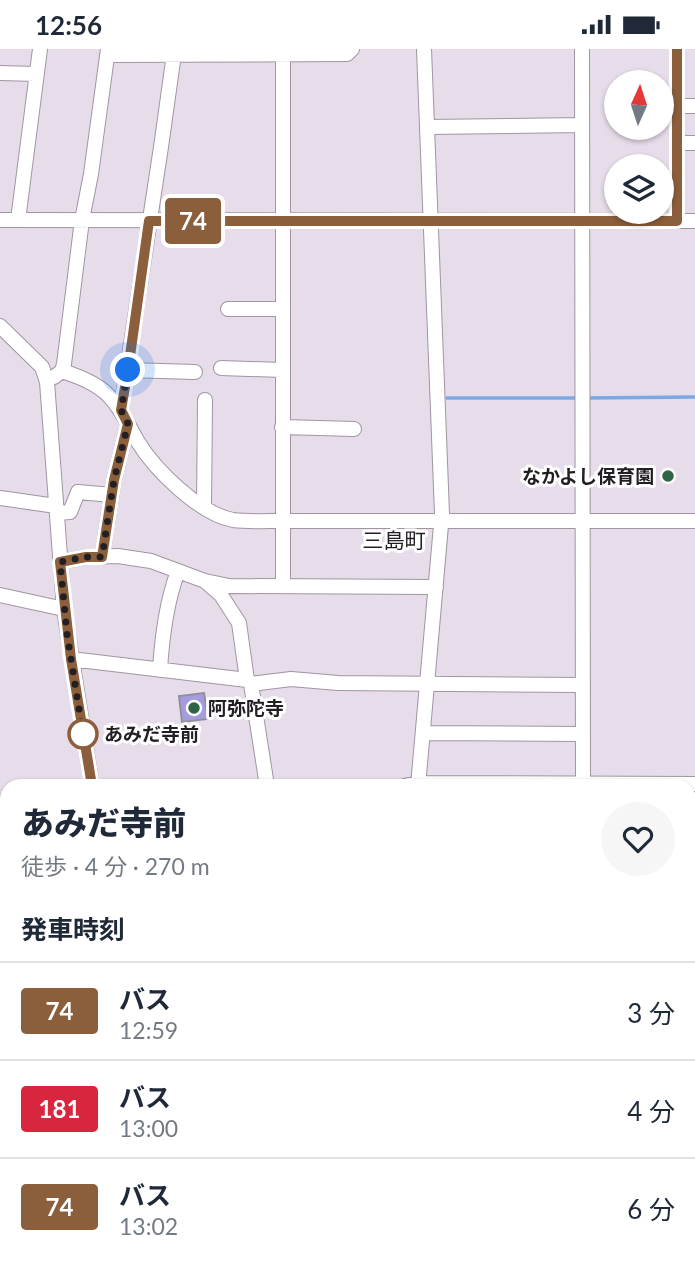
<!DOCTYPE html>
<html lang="ja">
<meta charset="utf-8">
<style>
body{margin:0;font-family:Lato,"Noto Sans JP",sans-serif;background:#f6f6f7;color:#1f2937;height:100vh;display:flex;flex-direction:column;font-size:26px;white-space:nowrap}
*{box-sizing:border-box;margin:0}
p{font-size:23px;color:#747a83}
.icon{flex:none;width:38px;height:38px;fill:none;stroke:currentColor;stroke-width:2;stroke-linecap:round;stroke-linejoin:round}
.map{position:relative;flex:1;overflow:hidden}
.side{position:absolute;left:0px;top:730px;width:696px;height:492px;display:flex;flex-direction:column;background:#fff;border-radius:21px 21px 0 0;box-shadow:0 2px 5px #0004}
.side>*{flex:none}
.badge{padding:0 14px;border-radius:5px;font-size:24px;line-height:46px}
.needle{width:46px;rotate:3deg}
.fabs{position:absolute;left:604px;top:21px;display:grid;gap:14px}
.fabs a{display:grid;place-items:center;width:70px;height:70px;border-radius:50%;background:#fff;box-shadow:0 2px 5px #0004;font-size:35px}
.you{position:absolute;width:35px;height:35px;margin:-18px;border:5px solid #fff;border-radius:50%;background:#1a73e8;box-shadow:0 0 0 10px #1a73e833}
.map>.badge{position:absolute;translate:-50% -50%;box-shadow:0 0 0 4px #fff}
h2{padding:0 21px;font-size:26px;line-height:63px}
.round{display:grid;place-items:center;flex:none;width:74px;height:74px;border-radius:37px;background:#f6f6f7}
.headline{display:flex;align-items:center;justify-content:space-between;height:119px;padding:0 21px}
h1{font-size:33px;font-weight:800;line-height:52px}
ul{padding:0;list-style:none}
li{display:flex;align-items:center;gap:21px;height:98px;padding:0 21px;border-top:2px solid #e0e1e3}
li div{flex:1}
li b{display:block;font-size:26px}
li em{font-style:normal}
li .badge{min-width:77px;font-weight:700;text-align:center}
.status{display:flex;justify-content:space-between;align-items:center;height:49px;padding:0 35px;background:#fff;direction:ltr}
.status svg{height:19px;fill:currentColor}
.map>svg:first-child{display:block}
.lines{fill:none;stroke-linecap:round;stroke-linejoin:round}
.stream{stroke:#7da8e3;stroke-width:3.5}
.building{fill:#a59ce0;stroke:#908f9d;stroke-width:2}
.minor-casing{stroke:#a095a1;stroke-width:16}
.minor{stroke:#fff;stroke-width:14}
.line-casing{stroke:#fff;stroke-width:16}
.line{stroke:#8b5e3c;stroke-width:10}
.walk{stroke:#221e23;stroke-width:7;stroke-dasharray:0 12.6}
.poi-dot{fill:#2f6348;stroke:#fff;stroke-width:2.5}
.stop-dot{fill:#fff;stroke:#8b5e3c;stroke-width:3.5}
.labels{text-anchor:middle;stroke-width:6;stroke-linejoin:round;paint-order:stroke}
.poi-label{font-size:19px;font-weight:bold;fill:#221e23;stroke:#fff;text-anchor:end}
.stop-label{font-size:19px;font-weight:bold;fill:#221e23;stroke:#fff;text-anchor:start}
.neighbourhood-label{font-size:21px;fill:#221e23;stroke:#fff}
</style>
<div class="status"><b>12:56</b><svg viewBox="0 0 49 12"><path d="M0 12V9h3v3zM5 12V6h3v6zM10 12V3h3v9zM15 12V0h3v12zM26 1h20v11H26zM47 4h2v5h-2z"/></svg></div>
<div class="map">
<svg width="695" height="1221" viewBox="0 0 695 1221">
<rect width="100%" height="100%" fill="#e7dce9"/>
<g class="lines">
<path class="stream" d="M 447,349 L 578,349
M 586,349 L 695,348"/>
</g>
<path class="building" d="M 204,644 L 208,670 L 182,673 L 179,647 Z"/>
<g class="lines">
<g class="minor-casing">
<path id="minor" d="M 582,0 L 583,737
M 107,6 L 347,5 L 352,0
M 0,24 L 36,25
M 677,57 L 695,57
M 427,78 L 582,76
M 677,94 L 695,94
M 0,171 L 695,172
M 18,171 L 40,0
M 677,172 L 677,0
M 228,260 L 282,260
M 0,277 L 42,318 L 47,333 L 64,560 L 92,737
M 221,319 L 282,321
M 128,321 L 195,323
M 62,322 C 78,327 97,334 109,347 C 122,360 129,378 138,393 C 155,421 200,465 233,471 C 249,473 266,472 282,472 L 695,472
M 54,328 L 62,322 L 64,315 L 82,171 L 91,125 L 108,0
M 121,361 L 161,98 L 174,5
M 282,378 L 354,380
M 0,449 L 56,457
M 204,458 L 205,351
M 57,464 L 70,463 L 78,443 L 112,446
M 102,508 L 114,431 L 128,375
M 60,513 L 86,508 L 118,507 L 151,512 L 205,532 L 229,537 L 436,538
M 206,533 L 221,546 L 239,574 L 247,631
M 283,536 L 283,0
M 0,546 L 64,560
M 71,610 L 247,631 L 251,635 L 291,630 L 338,634 L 583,636
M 160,621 C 162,587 166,554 178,522
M 251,635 L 267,737
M 423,684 L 583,685
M 404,737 L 418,734 L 695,735
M 418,737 L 442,465 L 424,0
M 0,800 L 7,800
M 0,997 L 7,1050
M 690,1034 L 695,1035
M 690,1193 L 695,1109
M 0,1203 L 7,1206
M 22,1214 L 34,1221
M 155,1214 L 156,1221
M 319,1221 L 319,1214
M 417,1221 L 417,1214
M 510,1221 L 511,1214
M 564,1221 L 565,1214
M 688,1221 L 688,1214"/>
</g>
<use href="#minor" class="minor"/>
</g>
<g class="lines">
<g class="line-casing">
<path id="line" d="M 92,737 L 71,610 L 60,513 L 86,508 L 102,508 L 114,431 L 128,375 L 121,361 L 128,321 L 149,172 L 677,172 L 677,0"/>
</g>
<use href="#line" class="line"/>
<path class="walk" d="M 83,685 L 67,585 L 60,513 L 86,508 L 102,508 L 114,431 L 128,375 L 121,361 L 128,321"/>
</g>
<g class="poi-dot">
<circle cx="668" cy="427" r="7"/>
<circle cx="194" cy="659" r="7"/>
</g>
<circle class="stop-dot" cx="83" cy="685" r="14"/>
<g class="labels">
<g class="poi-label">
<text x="654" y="434">なかよし保育園</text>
<text x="208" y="666" text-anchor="start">阿弥陀寺</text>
</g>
<g class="stop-label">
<text x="104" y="692">あみだ寺前</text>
</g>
<g class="neighbourhood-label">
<text x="394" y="499">三島町</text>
</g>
</g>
</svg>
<div class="fabs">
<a><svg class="needle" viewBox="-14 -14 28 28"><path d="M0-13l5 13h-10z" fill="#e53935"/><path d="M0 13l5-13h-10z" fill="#747a83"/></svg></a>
<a><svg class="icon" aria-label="layers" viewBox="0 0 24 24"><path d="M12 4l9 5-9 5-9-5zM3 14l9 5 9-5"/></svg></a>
</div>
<div class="you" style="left:128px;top:321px"></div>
<b class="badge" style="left:193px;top:172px;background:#8b5e3c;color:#fff">74</b>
<section class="side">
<div class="headline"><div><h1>あみだ寺前</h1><p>徒歩 · 4 分 · 270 m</p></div><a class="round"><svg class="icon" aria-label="heart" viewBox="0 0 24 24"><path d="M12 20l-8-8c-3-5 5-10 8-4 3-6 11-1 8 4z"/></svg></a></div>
<h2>発車時刻</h2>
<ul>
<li><span class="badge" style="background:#8b5e3c;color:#fff">74</span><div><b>バス</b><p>12:59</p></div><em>3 分</em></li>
<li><span class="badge" style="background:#d7263d;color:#fff">181</span><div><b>バス</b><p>13:00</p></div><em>4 分</em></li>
<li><span class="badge" style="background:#8b5e3c;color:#fff">74</span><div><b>バス</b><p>13:02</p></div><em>6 分</em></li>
</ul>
</section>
</div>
